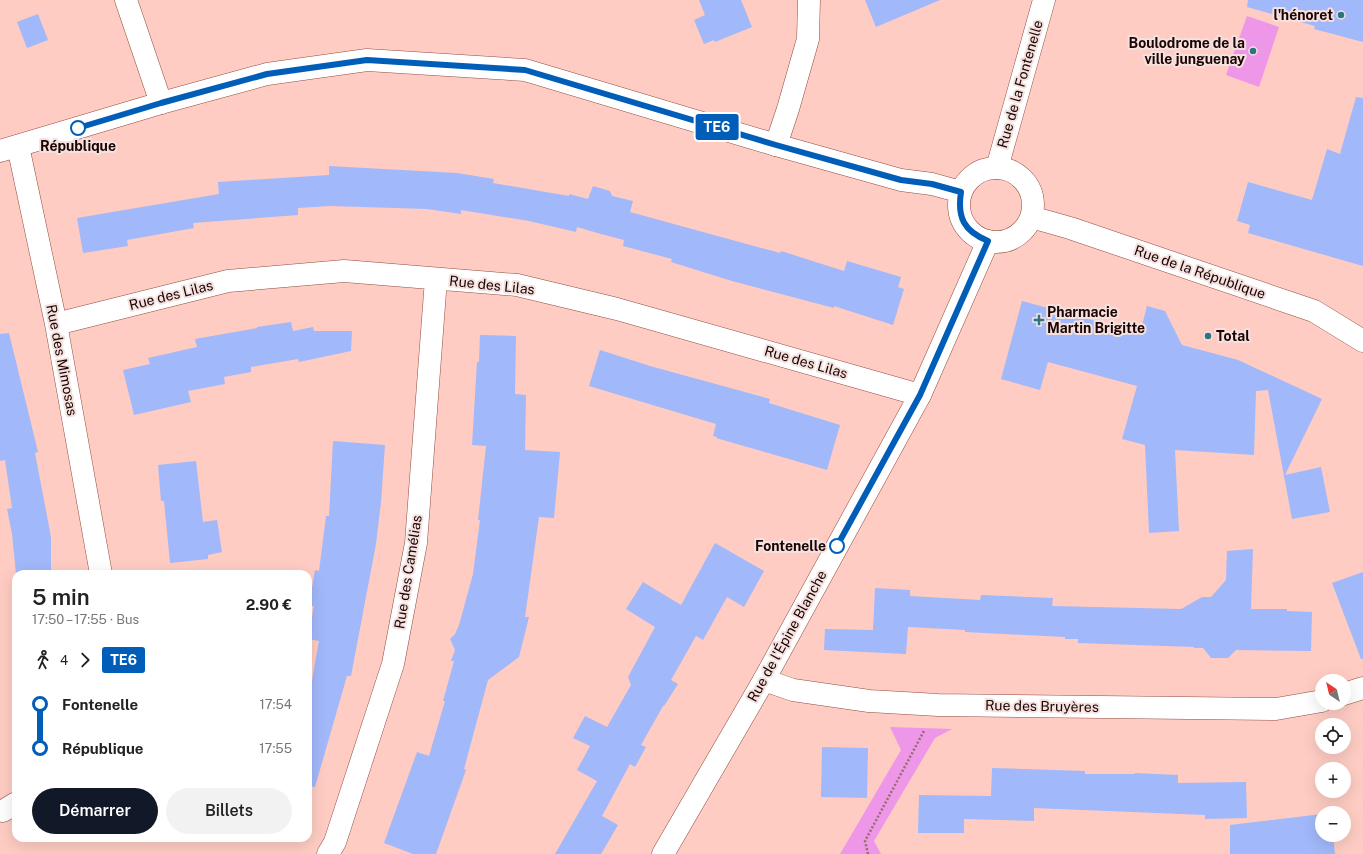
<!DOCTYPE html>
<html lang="fr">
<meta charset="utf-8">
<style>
body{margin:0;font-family:"Public Sans",sans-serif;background:#f2f2f2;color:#222;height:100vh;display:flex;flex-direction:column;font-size:15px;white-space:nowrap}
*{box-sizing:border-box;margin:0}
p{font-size:13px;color:#767676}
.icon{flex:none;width:22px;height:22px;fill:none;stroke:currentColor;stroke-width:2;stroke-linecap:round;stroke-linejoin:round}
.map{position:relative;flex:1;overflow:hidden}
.panel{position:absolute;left:12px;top:570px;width:300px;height:272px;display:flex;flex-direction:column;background:#fff;border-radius:12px;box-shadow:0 4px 16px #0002}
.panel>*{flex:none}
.badge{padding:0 8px;border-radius:3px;font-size:14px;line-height:26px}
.needle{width:26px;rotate:325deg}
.fabs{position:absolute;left:1315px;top:674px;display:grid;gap:8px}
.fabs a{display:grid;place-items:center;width:36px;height:36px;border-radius:50%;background:#fff;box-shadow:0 4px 16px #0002;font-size:20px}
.map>.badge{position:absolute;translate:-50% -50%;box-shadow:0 0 0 2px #fff}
.legs{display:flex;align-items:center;gap:6px;height:44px;padding:0 20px;font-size:13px}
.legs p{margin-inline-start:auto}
.overview{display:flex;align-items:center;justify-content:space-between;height:68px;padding:0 20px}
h1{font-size:22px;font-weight:600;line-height:30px}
.button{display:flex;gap:8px;margin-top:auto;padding:8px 20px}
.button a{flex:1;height:46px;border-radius:24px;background:#111827;color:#fff;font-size:16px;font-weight:600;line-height:46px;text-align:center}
.button a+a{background:#f2f2f2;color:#222}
ul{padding:0 20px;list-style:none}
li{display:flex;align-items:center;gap:14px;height:44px;font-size:15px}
li i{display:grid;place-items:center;width:6px;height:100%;margin:0 5px;background:currentColor}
li i::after{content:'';width:10px;height:10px;margin:-5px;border:3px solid;border-radius:50%;background:#fff}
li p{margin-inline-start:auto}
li:first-child i{background:linear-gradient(#0000 50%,currentColor 0)}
li:last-child i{background:linear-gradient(currentColor 50%,#0000 0)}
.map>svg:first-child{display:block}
.green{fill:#ee96e7}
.building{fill:#a1b8fa}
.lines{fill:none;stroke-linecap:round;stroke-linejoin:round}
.minor-casing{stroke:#934c41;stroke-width:23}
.tertiary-casing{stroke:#934c41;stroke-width:23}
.secondary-casing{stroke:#934c41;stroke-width:23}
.path{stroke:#946e68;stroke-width:2.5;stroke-dasharray:2 2;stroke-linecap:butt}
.minor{stroke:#fff;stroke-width:22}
.tertiary{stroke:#fff;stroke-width:22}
.secondary{stroke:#fff;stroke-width:22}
.line-1-casing{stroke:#fff;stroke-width:9}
.line-1{stroke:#005eb8;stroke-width:6}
.poi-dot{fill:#2d7480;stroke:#f3e2df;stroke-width:1.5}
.stop-1-dot{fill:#fff;stroke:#005eb8;stroke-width:2}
.labels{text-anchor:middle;stroke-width:4;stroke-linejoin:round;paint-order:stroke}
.poi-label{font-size:14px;font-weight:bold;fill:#1c0302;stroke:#f3e2df;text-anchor:end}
.street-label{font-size:14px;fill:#1c0302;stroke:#f3e2df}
.stop-label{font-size:14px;font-weight:bold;fill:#1c0302;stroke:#f3e2df}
</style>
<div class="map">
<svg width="1363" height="854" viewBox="0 0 1363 854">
<rect width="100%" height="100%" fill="#feccc3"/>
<path class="green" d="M 1247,16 L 1279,27 L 1259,87 L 1226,75 Z
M 890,727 L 952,729 L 935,738 L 874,841 L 881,854 L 840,854 L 901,750 Z"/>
<path class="building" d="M 699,0 L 741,0 L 752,27 L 715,42 L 714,40 L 704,44 L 694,20 L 705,15 Z
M 865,0 L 940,0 L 876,27 Z
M 1248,0 L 1363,0 L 1363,42 L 1314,29 L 1315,26 L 1247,7 Z
M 38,14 L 48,40 L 27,48 L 17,22 Z
M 1356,97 L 1363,98 L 1363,266 L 1248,233 L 1250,225 L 1237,221 L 1248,182 L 1312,200 L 1327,149 L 1340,154 Z
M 329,166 L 457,173 L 494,179 L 493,183 L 569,196 L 569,194 L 588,199 L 593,186 L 610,191 L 612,196 L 633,201 L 630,212 L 780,253 L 781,251 L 844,271 L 847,261 L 901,277 L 898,287 L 904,289 L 893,325 L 834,306 L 834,308 L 732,281 L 671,262 L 672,259 L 623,246 L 624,240 L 601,234 L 577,227 L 576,232 L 529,221 L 461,210 L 461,214 L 427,209 L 330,206 L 298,208 L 298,215 L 193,223 L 194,228 L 127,240 L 128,246 L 83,253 L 77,218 L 219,194 L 218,182 L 329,175 Z
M 1022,301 L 1140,333 L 1147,306 L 1165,311 L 1182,345 L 1238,360 L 1322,399 L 1285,475 L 1321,467 L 1330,512 L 1292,519 L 1268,390 L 1256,391 L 1254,455 L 1175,450 L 1179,531 L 1149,533 L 1145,445 L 1122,439 L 1137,386 L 1048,362 L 1040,390 L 1001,379 Z
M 291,322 L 293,331 L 313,327 L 314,331 L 352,331 L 351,351 L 299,362 L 298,359 L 251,367 L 251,372 L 224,377 L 225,384 L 188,391 L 191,402 L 134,415 L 123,370 L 150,364 L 148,358 L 197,347 L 195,339 L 257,328 L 257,327 Z
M 9,333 L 38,452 L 35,453 L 51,537 L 51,574 L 16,574 L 12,534 L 7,509 L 12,508 L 5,460 L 0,461 L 0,334 Z
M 480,335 L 516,336 L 515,394 L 526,395 L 525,450 L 560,452 L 554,518 L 539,517 L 525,617 L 529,617 L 519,657 L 488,680 L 464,769 L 466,770 L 436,854 L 413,854 L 384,843 L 417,752 L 429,756 L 445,701 L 443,701 L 454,661 L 451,661 L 455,650 L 450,639 L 455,634 L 459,625 L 473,574 L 480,520 L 478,520 L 486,446 L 472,445 L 477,362 L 479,362 Z
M 600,350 L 650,366 L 770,399 L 769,403 L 840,425 L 827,470 L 716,438 L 717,437 L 713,436 L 716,424 L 589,386 Z
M 333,441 L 385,445 L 381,502 L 376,544 L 351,676 L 347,676 L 315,787 L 308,786 L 308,703 L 319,641 L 308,639 L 314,606 L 309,606 L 315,570 L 319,571 L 326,516 L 329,516 Z
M 196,461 L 203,522 L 217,520 L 222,552 L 208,555 L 208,559 L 170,563 L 164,501 L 161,501 L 158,465 Z
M 715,543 L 764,571 L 744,607 L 727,597 L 703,640 L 696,636 L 671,680 L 678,684 L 664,706 L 663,706 L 641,745 L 646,747 L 635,767 L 630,764 L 602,816 L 618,825 L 601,854 L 555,854 L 597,781 L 577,770 L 590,746 L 573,738 L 585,716 L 607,727 L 631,685 L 628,677 L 655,627 L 626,609 L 643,582 L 681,605 Z
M 1253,549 L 1251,609 L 1287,609 L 1287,611 L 1312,612 L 1311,651 L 1236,650 L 1228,658 L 1211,658 L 1203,648 L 1194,648 L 1194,647 L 1078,643 L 1078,639 L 1065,639 L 1065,637 L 965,632 L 965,630 L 908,627 L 906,654 L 824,650 L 825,629 L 873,630 L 875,588 L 910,590 L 910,596 L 980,600 L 981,595 L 1053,598 L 1052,606 L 1181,609 L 1202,597 L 1211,597 L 1226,580 L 1227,551 Z
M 1363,572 L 1363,659 L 1361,659 L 1332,583 Z
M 822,747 L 868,748 L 867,798 L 821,797 Z
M 992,768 L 1085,771 L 1085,774 L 1135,774 L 1135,773 L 1178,775 L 1178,783 L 1246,782 L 1247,818 L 1205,819 L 1205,815 L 1034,808 L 1034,821 L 964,819 L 964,833 L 918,833 L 919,795 L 991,796 Z
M 1322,814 L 1322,835 L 1333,835 L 1335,854 L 1230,854 L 1230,825 Z"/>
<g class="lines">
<g class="minor-casing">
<path id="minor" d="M 126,0 L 161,103
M 776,145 L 788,109 L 808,39 L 809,0
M 18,146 L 56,324 L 101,574
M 56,324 L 228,281 L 344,271 L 517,285 L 617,309 L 920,395
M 764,680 L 793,690 L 869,701 L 938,705 L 1276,709 L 1322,701
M 1344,694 L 1363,688
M 3,811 L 16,803
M 328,854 L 335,842 L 393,664 L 416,543 L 436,279"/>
</g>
<g class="tertiary-casing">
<path id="tertiary" d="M 997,168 L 1044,0
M 663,854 L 764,680 L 920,395 L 988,241"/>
</g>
<g class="secondary-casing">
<path id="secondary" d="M 0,151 L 161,103 L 267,74 L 367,60 L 525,70 L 776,145 L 901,180 L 932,184 L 961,192
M959 205a37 37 0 1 1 74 0a37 37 0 1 1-74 0Z
M 1031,217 L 1070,228 L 1314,311 L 1363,341"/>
</g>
<path class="path" d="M 868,854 L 865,841 L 924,731"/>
<use href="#minor" class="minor"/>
<use href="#tertiary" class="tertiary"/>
<use href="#secondary" class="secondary"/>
</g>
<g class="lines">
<g class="line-1-casing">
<path id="line-1" d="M 78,128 L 161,103 L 267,74 L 367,60 L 525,70 L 776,145 L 901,180 L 932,184 L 961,192 C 957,218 964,231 988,241 L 920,395 L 837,546"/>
</g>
<use href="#line-1" class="line-1"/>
</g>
<g class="poi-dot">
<circle cx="1341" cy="15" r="4"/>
<circle cx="1253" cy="51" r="4"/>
<path d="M1037 314h4v4h4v4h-4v4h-4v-4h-4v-4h4z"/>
<circle cx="1208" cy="336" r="4"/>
</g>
<g class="stop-1-dot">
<circle cx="78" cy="128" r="7"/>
<circle cx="837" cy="546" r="7"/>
</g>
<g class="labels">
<g class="poi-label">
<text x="1333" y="20">l'hénoret</text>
<text x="1245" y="48">Boulodrome de la<tspan x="1245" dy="16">ville junguenay</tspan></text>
<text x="1047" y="317" text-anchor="start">Pharmacie<tspan x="1047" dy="16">Martin Brigitte</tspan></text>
<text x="1216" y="341" text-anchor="start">Total</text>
</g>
<g class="street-label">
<text transform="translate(1020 84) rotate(-74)" y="5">Rue de la Fontenelle</text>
<text transform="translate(1200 272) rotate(19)" y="5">Rue de la République</text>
<text transform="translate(492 285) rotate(6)" y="5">Rue des Lilas</text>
<text transform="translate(171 295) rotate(-14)" y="5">Rue des Lilas</text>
<text transform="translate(62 360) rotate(79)" y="5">Rue des Mimosas</text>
<text transform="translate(806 362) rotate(16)" y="5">Rue des Lilas</text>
<text transform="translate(408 572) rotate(-81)" y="5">Rue des Camélias</text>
<text transform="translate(787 636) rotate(-61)" y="5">Rue de l'Épine Blanche</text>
<text transform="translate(1042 706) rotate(1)" y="5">Rue des Bruyères</text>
</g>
<g class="stop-label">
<text x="78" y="151">République</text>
<text x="826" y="551" text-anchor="end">Fontenelle</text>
</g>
</g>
</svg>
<div class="fabs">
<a><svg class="needle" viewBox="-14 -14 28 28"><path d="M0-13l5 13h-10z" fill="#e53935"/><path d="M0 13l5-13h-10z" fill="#767676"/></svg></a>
<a><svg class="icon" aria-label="locate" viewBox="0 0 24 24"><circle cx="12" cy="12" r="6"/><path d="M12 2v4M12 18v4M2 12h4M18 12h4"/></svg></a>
<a>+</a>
<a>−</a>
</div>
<b class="badge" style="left:717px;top:127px;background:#005eb8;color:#fff">TE6</b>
<section class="panel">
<div class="overview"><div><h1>5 min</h1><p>17:50 – 17:55 · Bus</p></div><b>2.90 €</b></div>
<div class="legs"><svg class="icon" aria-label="walk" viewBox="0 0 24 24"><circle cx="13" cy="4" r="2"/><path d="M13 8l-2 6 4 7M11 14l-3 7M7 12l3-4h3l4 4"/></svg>4<svg class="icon" aria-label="forward" viewBox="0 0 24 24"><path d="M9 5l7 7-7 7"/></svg><b class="badge" style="background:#005eb8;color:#fff">TE6</b></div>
<ul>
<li><i style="color:#005eb8"></i><b>Fontenelle</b><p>17:54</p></li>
<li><i style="color:#005eb8"></i><b>République</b><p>17:55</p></li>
</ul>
<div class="button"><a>Démarrer</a><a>Billets</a></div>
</section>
</div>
